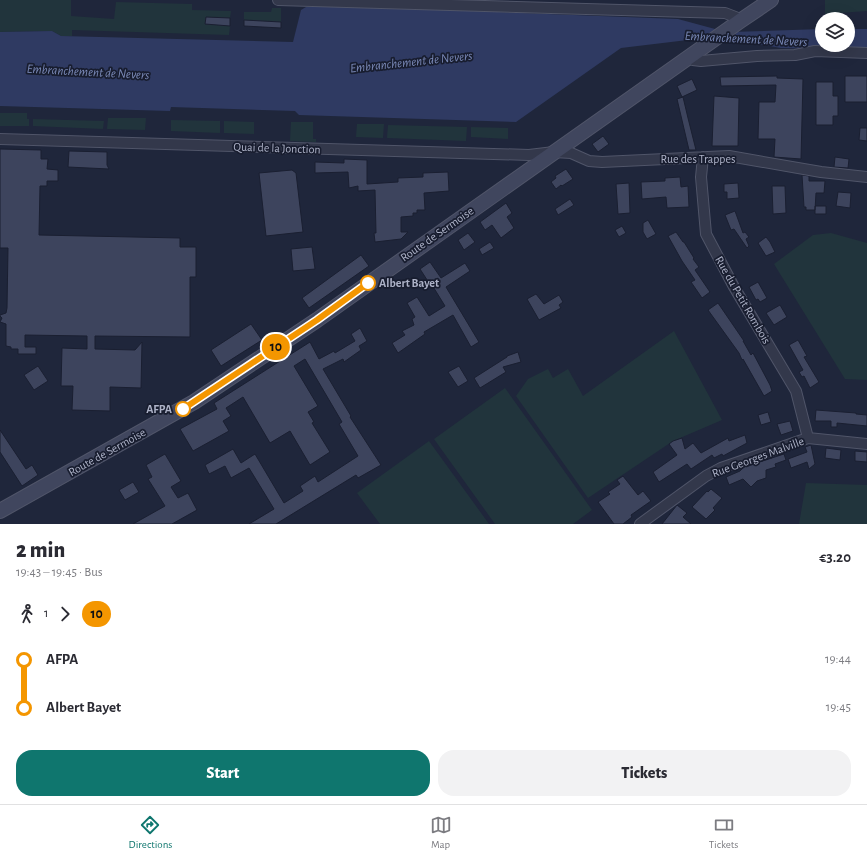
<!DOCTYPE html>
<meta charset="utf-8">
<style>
body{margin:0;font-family:"Alegreya Sans",sans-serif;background:#f2f2f3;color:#2b2b33;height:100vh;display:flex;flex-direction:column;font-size:15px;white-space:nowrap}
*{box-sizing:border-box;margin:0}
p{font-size:13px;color:#7c7c81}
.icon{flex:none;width:22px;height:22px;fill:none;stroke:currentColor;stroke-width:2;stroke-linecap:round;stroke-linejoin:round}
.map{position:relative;height:524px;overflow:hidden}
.details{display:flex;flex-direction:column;background:#fff;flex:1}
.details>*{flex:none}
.badge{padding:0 8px;border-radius:13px;font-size:14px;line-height:26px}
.controls{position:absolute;left:815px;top:12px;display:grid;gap:8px}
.controls a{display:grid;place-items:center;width:40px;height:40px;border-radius:50%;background:#fff;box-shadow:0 4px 16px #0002;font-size:20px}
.map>.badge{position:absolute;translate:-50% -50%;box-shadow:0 0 0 2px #fff}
.legs{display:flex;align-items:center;gap:6px;height:44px;padding:0 16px;font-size:13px}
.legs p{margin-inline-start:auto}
.overview{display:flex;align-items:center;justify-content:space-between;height:68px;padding:0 16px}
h1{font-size:22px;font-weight:800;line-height:30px}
.primary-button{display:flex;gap:8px;margin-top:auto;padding:8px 16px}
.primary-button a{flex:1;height:46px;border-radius:16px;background:#0f766e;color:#fff;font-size:16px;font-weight:800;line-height:46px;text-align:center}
.primary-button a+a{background:#f2f2f3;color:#2b2b33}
ul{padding:0 16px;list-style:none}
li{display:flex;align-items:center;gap:14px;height:48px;font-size:15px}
li i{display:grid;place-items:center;width:6px;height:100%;margin:0 5px;background:currentColor}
li i::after{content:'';width:10px;height:10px;margin:-5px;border:3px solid;border-radius:50%;background:#fff}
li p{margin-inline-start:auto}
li:first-child i{background:linear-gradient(#0000 50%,currentColor 0)}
li:last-child i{background:linear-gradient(currentColor 50%,#0000 0)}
.tabs{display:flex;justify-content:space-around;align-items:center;height:56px;border-top:1px solid #e1e1e2;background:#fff;font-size:11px;color:#7c7c81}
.tabs a{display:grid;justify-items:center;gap:2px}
.tabs .current{color:#0f766e}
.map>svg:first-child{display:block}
.green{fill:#21343c}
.water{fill:#2f3a62}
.building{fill:#3d445d;stroke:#1a1f31}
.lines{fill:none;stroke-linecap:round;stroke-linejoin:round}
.street-casing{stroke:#505569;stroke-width:12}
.secondary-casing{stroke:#505569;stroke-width:16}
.street{stroke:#33384b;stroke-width:10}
.secondary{stroke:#40465e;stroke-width:14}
.line-1-casing{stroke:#fff;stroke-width:9}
.line-1{stroke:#f49600;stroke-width:6}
.stop-1-dot{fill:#fff;stroke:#f49600;stroke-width:2}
.labels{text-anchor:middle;stroke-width:3.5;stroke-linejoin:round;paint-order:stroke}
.street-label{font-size:12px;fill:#adb2c7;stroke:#181d2f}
.stop-label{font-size:12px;font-weight:bold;fill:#adb2c7;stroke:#181d2f;text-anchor:start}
.water-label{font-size:13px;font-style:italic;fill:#7a89b7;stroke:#181d2f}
</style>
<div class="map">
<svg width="867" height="524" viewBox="0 0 867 524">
<rect width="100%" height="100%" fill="#1f263b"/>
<path class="green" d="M 0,0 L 71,0 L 71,16 L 114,19 L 116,2 L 192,4 L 192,10 L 231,11 L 230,18 L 206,17 L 205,24 L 230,26 L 229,35 L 72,30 L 72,36 L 61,36 L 52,31 L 0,32 Z
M 825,0 L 867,0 L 867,11 L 825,14 Z
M 272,8 L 281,8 L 281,22 L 244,20 L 244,12 L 271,12 Z
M 0,113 L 27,113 L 27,119 L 29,119 L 29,126 L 0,126 Z
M 108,118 L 146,118 L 145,130 L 107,129 Z
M 33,119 L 104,121 L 103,129 L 33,126 Z
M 171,120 L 220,121 L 220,133 L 171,131 Z
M 224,121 L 254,122 L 254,134 L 224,133 Z
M 291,122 L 313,122 L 313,139 L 316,139 L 316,142 L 290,141 Z
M 357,124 L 384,124 L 383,138 L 356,137 Z
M 388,125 L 467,127 L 466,141 L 387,138 Z
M 471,127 L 508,128 L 508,139 L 471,137 Z
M 831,233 L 867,243 L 867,380 L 845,379 L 774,264 L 813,235 Z
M 674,331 L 722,420 L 673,441 L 588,498 L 516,396 L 528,379 L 548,369 L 553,378 L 568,369 L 583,396 Z
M 505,388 L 592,510 L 573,524 L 495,524 L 434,439 Z
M 429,441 L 489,524 L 380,524 L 357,493 Z
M 806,483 L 867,485 L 867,524 L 799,524 Z"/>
<path class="water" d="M 306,7 L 368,7 L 678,19 L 715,29 L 731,32 L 822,29 L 822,45 L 848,45 L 848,29 L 867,29 L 867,50 L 781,48 L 723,38 L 696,39 L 621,48 L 516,122 L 299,115 L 295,111 L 171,107 L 170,111 L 0,106 L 0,32 L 52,31 L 61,36 L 293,42 L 301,10 Z"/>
<path class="building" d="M 206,17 L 230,18 L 230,26 L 205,24 Z
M 244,20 L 281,22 L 281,28 L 244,26 Z
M 777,76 L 777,78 L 803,79 L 801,159 L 774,157 L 775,139 L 758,139 L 759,102 L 775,102 L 776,85 L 721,86 L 720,77 Z
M 845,76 L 867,76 L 867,102 L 845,102 Z
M 692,79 L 697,90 L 682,97 L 677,86 Z
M 816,82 L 833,82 L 833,96 L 838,96 L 838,116 L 833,116 L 833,125 L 816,125 Z
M 714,96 L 739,98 L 738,146 L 712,146 Z
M 683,97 L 688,118 L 696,150 L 689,150 L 677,99 Z
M 860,128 L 867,128 L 867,141 L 859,140 Z
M 603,136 L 609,144 L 598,152 L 592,144 Z
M 0,149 L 41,150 L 41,159 L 48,159 L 47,169 L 58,170 L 58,181 L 47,181 L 47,186 L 40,186 L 39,235 L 180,238 L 180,247 L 196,247 L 196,277 L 190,277 L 190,337 L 95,336 L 95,349 L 135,350 L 142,342 L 141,388 L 110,387 L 110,411 L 72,410 L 73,386 L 61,386 L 62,348 L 87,349 L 87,336 L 25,335 L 25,347 L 36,347 L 36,354 L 18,354 L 18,349 L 11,349 L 11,347 L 6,346 L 6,324 L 0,322 L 2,318 L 0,316 L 0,315 L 6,313 L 7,308 L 8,248 L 0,248 Z
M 69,151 L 107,152 L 107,165 L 109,169 L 68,167 Z
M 835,157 L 849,159 L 848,168 L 834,167 Z
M 344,159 L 367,160 L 367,184 L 398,182 L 398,178 L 423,177 L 423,173 L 448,172 L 449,191 L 424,193 L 425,210 L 417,210 L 417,213 L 413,213 L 413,216 L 401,217 L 401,232 L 408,232 L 401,239 L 375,242 L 374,233 L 376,233 L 375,190 L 358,191 L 358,186 L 349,188 L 348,172 L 315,173 L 315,162 L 344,163 Z
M 566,169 L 573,179 L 562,186 L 561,185 L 556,189 L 551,182 L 556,178 L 555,176 Z
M 292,170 L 296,173 L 303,232 L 266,236 L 259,173 Z
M 802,175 L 809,176 L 809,181 L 825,181 L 824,193 L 816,193 L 815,210 L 806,210 L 806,207 L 804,207 Z
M 680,177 L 681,187 L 688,186 L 689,207 L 667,208 L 666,197 L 642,199 L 641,182 L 665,181 L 665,178 Z
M 629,183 L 630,213 L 618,214 L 616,184 Z
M 738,183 L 739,198 L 727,199 L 727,192 L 724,192 L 724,184 Z
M 772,186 L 785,186 L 786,213 L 773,214 Z
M 838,192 L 851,193 L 850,208 L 836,206 Z
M 570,199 L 574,205 L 558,215 L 555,209 Z
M 506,203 L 512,213 L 507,217 L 514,228 L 501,238 L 492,225 L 485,230 L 480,222 Z
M 815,206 L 826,206 L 826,214 L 815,214 Z
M 735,211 L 743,233 L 745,232 L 749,237 L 746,239 L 749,246 L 747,248 L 734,229 L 731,230 L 725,215 Z
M 648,220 L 656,234 L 647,239 L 643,232 L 643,223 Z
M 622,226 L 626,233 L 619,237 L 615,230 Z
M 676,232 L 683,242 L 684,242 L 694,258 L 693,259 L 699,267 L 695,270 L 710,292 L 702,298 L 691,282 L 695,280 L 682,261 L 668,236 Z
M 468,233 L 475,242 L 464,250 L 458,240 Z
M 766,237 L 770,242 L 775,252 L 766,256 L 758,243 Z
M 490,242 L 494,248 L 482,255 L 479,249 Z
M 312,247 L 315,269 L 293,271 L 291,249 Z
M 361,255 L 369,266 L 309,308 L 302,298 Z
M 430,262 L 441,278 L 465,263 L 470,271 L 446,287 L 479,342 L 471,347 L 453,315 L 424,332 L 425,334 L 398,353 L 392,343 L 405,335 L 402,331 L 414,325 L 412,319 L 415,317 L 407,303 L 417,297 L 429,316 L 445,306 L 432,285 L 431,286 L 420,269 Z
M 758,282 L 767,298 L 760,302 L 758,299 L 756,300 L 749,287 Z
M 536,294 L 544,304 L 559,295 L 563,302 L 559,305 L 561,308 L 539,320 L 527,299 Z
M 718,303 L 744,341 L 743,341 L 751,355 L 753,353 L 770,385 L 772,391 L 764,396 L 743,359 L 742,360 L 739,353 L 708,310 Z
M 780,305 L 787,317 L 774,325 L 766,313 Z
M 251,324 L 262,340 L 221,366 L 211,350 Z
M 360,328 L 367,341 L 359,346 L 361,350 L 344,362 L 343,359 L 323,369 L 351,416 L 350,417 L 381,465 L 358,478 L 356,475 L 276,524 L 249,524 L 274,509 L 249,468 L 231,478 L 225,466 L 209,474 L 205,465 L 233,449 L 241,463 L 255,454 L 284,503 L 303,491 L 300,486 L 315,476 L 318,482 L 358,456 L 339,424 L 342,422 L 305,359 L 294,366 L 318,406 L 308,412 L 314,422 L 312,423 L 330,452 L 310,465 L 290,431 L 270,443 L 243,397 L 226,408 L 231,416 L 223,421 L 229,431 L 193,451 L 180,429 L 217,409 L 214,403 L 310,342 L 319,359 L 334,351 L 335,353 L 355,341 L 351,334 Z
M 798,340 L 807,356 L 804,357 L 819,382 L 810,388 L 804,376 L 802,377 L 799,372 L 803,370 L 789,345 Z
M 518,352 L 521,362 L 503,367 L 506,372 L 480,388 L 474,378 L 507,357 L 507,356 Z
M 38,366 L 48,381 L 34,390 L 24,375 Z
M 459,366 L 468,381 L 458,387 L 448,372 Z
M 816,410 L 856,413 L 856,414 L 867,415 L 867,426 L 837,423 L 837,427 L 831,427 L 831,421 L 815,421 Z
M 768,412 L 771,422 L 761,425 L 758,415 Z
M 790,421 L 793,431 L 781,435 L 777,424 Z
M 0,430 L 26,469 L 32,465 L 38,475 L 22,486 L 0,452 Z
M 745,435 L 747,443 L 723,456 L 722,454 L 714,458 L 712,455 L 691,469 L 687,464 L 659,482 L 653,472 L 677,455 L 669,444 L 673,441 L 682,438 L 685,449 L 693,443 L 701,453 L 728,438 L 729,441 Z
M 811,445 L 815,464 L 809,469 L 807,462 L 791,468 L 788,459 L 807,452 L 805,447 Z
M 826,448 L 841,450 L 840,460 L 825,458 Z
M 855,451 L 867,452 L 867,462 L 855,461 Z
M 165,454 L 181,481 L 171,487 L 178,498 L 188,493 L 197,510 L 172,524 L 133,524 L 165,506 L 148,479 L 152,477 L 146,465 Z
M 784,454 L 786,460 L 775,464 L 776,467 L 766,470 L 766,478 L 757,481 L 751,487 L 743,479 L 729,485 L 726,477 L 740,471 L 744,467 Z
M 623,476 L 638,495 L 643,491 L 651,501 L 631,515 L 632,517 L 623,524 L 614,524 L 598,502 L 610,494 L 608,492 L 620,484 L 617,480 Z
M 133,482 L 139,492 L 125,500 L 119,490 Z
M 711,489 L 722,498 L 713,508 L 715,510 L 706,519 L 692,507 L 707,491 L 708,492 Z
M 677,505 L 687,513 L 683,517 L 691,524 L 662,524 Z"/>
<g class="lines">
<g class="street-casing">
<path id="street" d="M 278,0 L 725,13 L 738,18 L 740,21
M 689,57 L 693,60 L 701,61 L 757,56 L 795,55 L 815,51 L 867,53
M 0,139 L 529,155 L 554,152 L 571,153 L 589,161 L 602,162 L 729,156 L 821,172 L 867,177
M 703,157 L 701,177 L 706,234 L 734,287 L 796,391 L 808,438
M 640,524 L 706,476 L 721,468 L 808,438 L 867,444"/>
</g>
<g class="secondary-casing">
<path id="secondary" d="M 0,511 L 194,402 L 317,320 L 740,21 L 771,0"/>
</g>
<use href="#street" class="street"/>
<use href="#secondary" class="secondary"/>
</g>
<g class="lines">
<g class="line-1-casing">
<path id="line-1" d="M 183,409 L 317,320 L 368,283"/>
</g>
<use href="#line-1" class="line-1"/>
</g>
<g class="stop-1-dot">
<circle cx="368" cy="283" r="7"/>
<circle cx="183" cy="409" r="7"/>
</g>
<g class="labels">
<g class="street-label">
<text transform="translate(277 148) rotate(2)" y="4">Quai de la Jonction</text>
<text x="698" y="163">Rue des Trappes</text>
<text transform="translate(437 234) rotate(-35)" y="4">Route de Sermoise</text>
<text transform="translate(743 300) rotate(60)" y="4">Rue du Petit Rombois</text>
<text transform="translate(107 452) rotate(-29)" y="4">Route de Sermoise</text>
<text transform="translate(758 457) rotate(-20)" y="4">Rue Georges Malville</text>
</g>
<g class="stop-label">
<text x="379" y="287">Albert Bayet</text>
<text x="172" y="413" text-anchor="end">AFPA</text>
</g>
<g class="water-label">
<text transform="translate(746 38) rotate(3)" y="5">Embranchement de Nevers</text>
<text transform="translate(411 61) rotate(-6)" y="5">Embranchement de Nevers</text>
<text transform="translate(88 71) rotate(3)" y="5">Embranchement de Nevers</text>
</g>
</g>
</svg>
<div class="controls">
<a><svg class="icon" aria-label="layers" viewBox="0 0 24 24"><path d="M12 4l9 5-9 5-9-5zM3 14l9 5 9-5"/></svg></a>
</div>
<b class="badge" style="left:276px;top:347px;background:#f49600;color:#111">10</b>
</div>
<section class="details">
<div class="overview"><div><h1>2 min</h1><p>19:43 – 19:45 · Bus</p></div><b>€3.20</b></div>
<div class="legs"><svg class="icon" aria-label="walk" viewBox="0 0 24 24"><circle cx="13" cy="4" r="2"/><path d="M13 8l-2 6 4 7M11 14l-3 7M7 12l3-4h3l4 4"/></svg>1<svg class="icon" aria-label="forward" viewBox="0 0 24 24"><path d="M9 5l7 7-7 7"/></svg><b class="badge" style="background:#f49600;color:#111">10</b></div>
<ul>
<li><i style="color:#f49600"></i><b>AFPA</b><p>19:44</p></li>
<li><i style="color:#f49600"></i><b>Albert Bayet</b><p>19:45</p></li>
</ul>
<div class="primary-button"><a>Start</a><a>Tickets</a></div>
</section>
<nav class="tabs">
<a class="current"><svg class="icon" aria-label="directions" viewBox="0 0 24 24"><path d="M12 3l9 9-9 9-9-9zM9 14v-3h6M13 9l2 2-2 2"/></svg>Directions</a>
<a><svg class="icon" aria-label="map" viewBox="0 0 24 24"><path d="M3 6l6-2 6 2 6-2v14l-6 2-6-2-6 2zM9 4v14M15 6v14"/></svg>Map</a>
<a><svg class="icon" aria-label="tickets" viewBox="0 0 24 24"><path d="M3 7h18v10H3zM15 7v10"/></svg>Tickets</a>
</nav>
